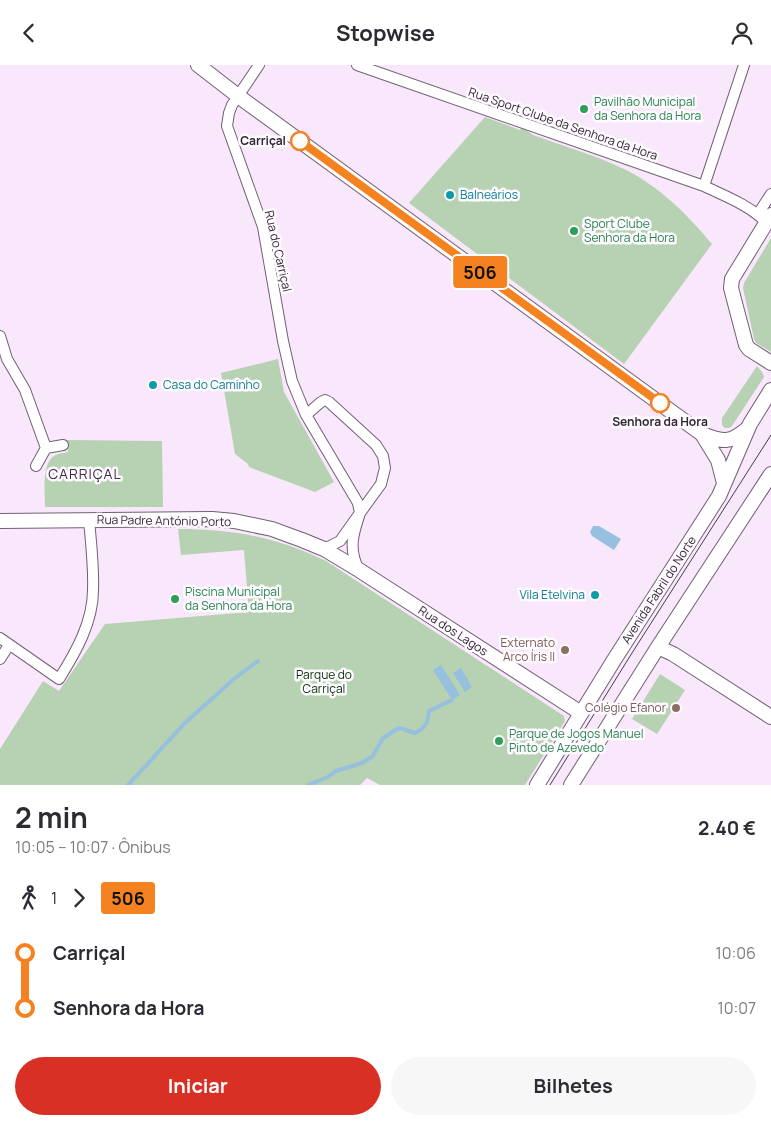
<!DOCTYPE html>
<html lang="pt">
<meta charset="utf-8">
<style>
body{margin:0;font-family:Manrope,sans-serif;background:#f7f7f7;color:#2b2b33;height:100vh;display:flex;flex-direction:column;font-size:19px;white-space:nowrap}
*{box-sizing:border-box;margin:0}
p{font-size:16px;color:#7c7c81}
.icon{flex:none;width:28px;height:28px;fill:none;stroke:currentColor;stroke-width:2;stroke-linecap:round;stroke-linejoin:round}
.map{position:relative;height:720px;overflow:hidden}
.drawer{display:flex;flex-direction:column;background:#fff;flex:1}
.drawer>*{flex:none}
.badge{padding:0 10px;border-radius:4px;font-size:18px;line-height:32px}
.map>.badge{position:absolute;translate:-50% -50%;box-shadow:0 0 0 2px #fff}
.legs{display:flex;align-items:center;gap:8px;height:55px;padding:0 15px;font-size:16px}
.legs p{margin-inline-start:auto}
.summary{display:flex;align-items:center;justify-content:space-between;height:85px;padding:0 15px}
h1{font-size:28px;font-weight:700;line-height:38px}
.primary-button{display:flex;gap:10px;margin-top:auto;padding:10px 15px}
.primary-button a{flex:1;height:58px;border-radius:30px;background:#d93025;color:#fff;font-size:20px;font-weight:700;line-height:58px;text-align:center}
.primary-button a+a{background:#f7f7f7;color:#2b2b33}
ul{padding:0 15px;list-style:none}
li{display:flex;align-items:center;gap:18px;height:55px;font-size:19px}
li i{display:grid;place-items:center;width:8px;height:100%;margin:0 6px;background:currentColor}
li i::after{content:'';width:12px;height:12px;margin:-6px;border:4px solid;border-radius:50%;background:#fff}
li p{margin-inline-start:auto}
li:first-child i{background:linear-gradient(#0000 50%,currentColor 0)}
li:last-child i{background:linear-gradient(currentColor 50%,#0000 0)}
header{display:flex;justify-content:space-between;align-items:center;height:65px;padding:0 15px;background:#fff;font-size:22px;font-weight:700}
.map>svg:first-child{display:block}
.green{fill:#b6d2b2}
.water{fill:#97bfde}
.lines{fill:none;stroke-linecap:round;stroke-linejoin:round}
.stream{stroke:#97bfde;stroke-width:4}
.street-casing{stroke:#725f75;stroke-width:12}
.secondary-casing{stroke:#725f75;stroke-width:16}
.street{stroke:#fff;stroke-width:10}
.secondary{stroke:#fff;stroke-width:14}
.tram{stroke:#473e49;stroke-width:1}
.line-1-casing{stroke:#fff;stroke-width:11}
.line-1{stroke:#f58220;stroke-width:8}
.leisure-dot{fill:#2e9e5b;stroke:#fefaff;stroke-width:2}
.stop-1-dot{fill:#fff;stroke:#f58220;stroke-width:2.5}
.culture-dot{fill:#0f9aa8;stroke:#fefaff;stroke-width:2}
.education-dot{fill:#8d6e63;stroke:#fefaff;stroke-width:2}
.labels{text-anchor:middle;stroke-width:5;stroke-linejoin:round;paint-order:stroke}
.leisure-label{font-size:12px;fill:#27864d;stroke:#fefaff;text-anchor:start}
.street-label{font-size:12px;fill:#302832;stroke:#fefaff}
.stop-label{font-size:12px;font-weight:bold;fill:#302832;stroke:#fefaff;text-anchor:end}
.culture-label{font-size:12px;fill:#0d838f;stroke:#fefaff;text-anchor:start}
.education-label{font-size:12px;fill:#785e54;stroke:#fefaff;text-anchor:end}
.park-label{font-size:12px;fill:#053504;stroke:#fefaff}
.neighbourhood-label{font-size:14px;letter-spacing:1px;fill:#3e2c41;stroke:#fefaff}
</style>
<header><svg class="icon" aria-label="back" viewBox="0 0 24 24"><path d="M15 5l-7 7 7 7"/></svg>Stopwise<svg class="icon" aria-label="person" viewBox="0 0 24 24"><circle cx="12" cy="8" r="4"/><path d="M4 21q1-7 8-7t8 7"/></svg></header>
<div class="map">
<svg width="771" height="720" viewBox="0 0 771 720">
<rect width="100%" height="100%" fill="#f9e7fc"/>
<path class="green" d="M 485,52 L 520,65 L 522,62 L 533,70 C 563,81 595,90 624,104 C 659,121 687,149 712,179 L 624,299 L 409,138 Z
M 771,173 L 771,287 L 756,278 L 754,274 L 743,223 L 744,218 Z
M 278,294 L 284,327 L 334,417 L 315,427 L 249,402 L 248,399 L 235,389 L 221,308 Z
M 757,301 L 762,307 L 764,312 L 732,361 L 729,363 L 725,363 L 722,360 L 722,353 Z
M 67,375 L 162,376 L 163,442 L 45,442 C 45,428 41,396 56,390 C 60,388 64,388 68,387 Z
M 178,464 C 232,464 277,472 326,496 L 564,651 L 565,656 L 525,720 L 380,720 L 367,713 L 360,720 L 0,720 L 0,684 L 43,616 L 59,626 L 105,559 L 249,547 L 244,485 L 181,490 Z
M 660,609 L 685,625 L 657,669 L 632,654 Z"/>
<path class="water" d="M 593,461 L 599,461 L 621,474 L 614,485 L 592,471 L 590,467 Z
M 441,600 L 460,630 L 452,635 L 433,605 Z
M 461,603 L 472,622 L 465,627 L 453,608 Z"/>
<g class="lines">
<path class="stream" d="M 128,720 L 185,658 L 235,613 L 258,596
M 308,720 L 328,712 L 336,706 L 362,698 L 373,691 L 383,673 L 397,664 L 400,663 L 415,668 C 426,663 428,657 429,646 L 452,635"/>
<g class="street-casing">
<path id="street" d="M 259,0 L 232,40 L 229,48 L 227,61 L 263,162 L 283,276 L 292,316 L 306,350 L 358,438 L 360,448
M 357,0 L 704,121 C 725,131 749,140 766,157
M 704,121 L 744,0
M 758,149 L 771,129
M 0,271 L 7,294 L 25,325 L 46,383
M 306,350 L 321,337 L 325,335 L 329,337 L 376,380 L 383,391 L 385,403 L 381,419 L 360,448
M 46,383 L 63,380
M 36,401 L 46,383
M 324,484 L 340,476 L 360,448 C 353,469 348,484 359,505
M 0,573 L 59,614 C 76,587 93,557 93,525 C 94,502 91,478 89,455
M 0,594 L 9,580"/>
</g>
<g class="secondary-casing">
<path id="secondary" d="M 198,0 L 238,31 L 702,369 C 723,377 730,379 748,363
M 771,150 L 732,214 L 731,223 L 746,280 L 749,284 L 771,298
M 702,369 L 718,395 L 724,418
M 0,456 L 212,454 L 234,456 L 272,464 L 302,475 L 324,484 L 359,505 L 581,648
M 658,582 L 673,589 L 771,652
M 537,720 L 614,595 L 719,431 L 750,359 L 771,325
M 571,720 L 658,582 L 771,409"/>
</g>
<use href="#street" class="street"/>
<use href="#secondary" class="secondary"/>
<path class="tram" d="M 550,720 L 632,588 L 771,370"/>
</g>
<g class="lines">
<g class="line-1-casing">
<path id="line-1" d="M 300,76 L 660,338"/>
</g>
<use href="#line-1" class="line-1"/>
</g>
<g class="leisure-dot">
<circle cx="584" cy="44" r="5"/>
<circle cx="574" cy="166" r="5"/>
<circle cx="175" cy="534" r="5"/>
<circle cx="499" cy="676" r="5"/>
</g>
<g class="stop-1-dot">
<circle cx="300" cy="76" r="9"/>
<circle cx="660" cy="338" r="9"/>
</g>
<g class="culture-dot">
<circle cx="450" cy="130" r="5"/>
<circle cx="153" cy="320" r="5"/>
<circle cx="595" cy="530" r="5"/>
</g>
<g class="education-dot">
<circle cx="565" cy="585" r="5"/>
<circle cx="676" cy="643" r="5"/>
</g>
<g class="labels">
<g class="leisure-label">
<text x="594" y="41">Pavilhão Municipal<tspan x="594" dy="14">da Senhora da Hora</tspan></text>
<text x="584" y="163">Sport Clube<tspan x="584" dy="14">Senhora da Hora</tspan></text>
<text x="185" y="531">Piscina Municipal<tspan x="185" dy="14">da Senhora da Hora</tspan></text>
<text x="509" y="673">Parque de Jogos Manuel<tspan x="509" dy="14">Pinto de Azevedo</tspan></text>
</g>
<g class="street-label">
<text transform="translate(563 59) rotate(19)" y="4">Rua Sport Clube da Senhora da Hora</text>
<text transform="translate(278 186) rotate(77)" y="4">Rua do Carriçal</text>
<text transform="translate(164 456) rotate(1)" y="4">Rua Padre António Porto</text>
<text transform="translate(659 525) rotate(-57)" y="4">Avenida Fabril do Norte</text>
<text transform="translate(453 566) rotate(33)" y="4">Rua dos Lagos</text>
</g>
<g class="stop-label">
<text x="286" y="80">Carriçal</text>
<text x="660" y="361" text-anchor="middle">Senhora da Hora</text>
</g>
<g class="culture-label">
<text x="460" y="134">Balneários</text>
<text x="163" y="324">Casa do Caminho</text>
<text x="585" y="534" text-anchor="end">Vila Etelvina</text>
</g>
<g class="education-label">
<text x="555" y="582">Externato<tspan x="555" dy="14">Arco Íris II</tspan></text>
<text x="666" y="647">Colégio Efanor</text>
</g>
<g class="park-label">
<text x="324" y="614">Parque do<tspan x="324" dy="14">Carriçal</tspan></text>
</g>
<g class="neighbourhood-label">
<text x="85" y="414">CARRIÇAL</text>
</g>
</g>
</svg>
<b class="badge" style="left:480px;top:207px;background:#f58220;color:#111">506</b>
</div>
<section class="drawer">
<div class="summary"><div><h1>2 min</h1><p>10:05 – 10:07 · Ônibus</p></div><b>2.40 €</b></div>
<div class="legs"><svg class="icon" aria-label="walk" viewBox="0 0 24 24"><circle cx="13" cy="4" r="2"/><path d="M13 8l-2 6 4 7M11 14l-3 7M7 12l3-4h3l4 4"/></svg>1<svg class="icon" aria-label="forward" viewBox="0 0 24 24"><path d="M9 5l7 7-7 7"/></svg><b class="badge" style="background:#f58220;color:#111">506</b></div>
<ul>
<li><i style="color:#f58220"></i><b>Carriçal</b><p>10:06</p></li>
<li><i style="color:#f58220"></i><b>Senhora da Hora</b><p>10:07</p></li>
</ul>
<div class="primary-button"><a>Iniciar</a><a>Bilhetes</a></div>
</section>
